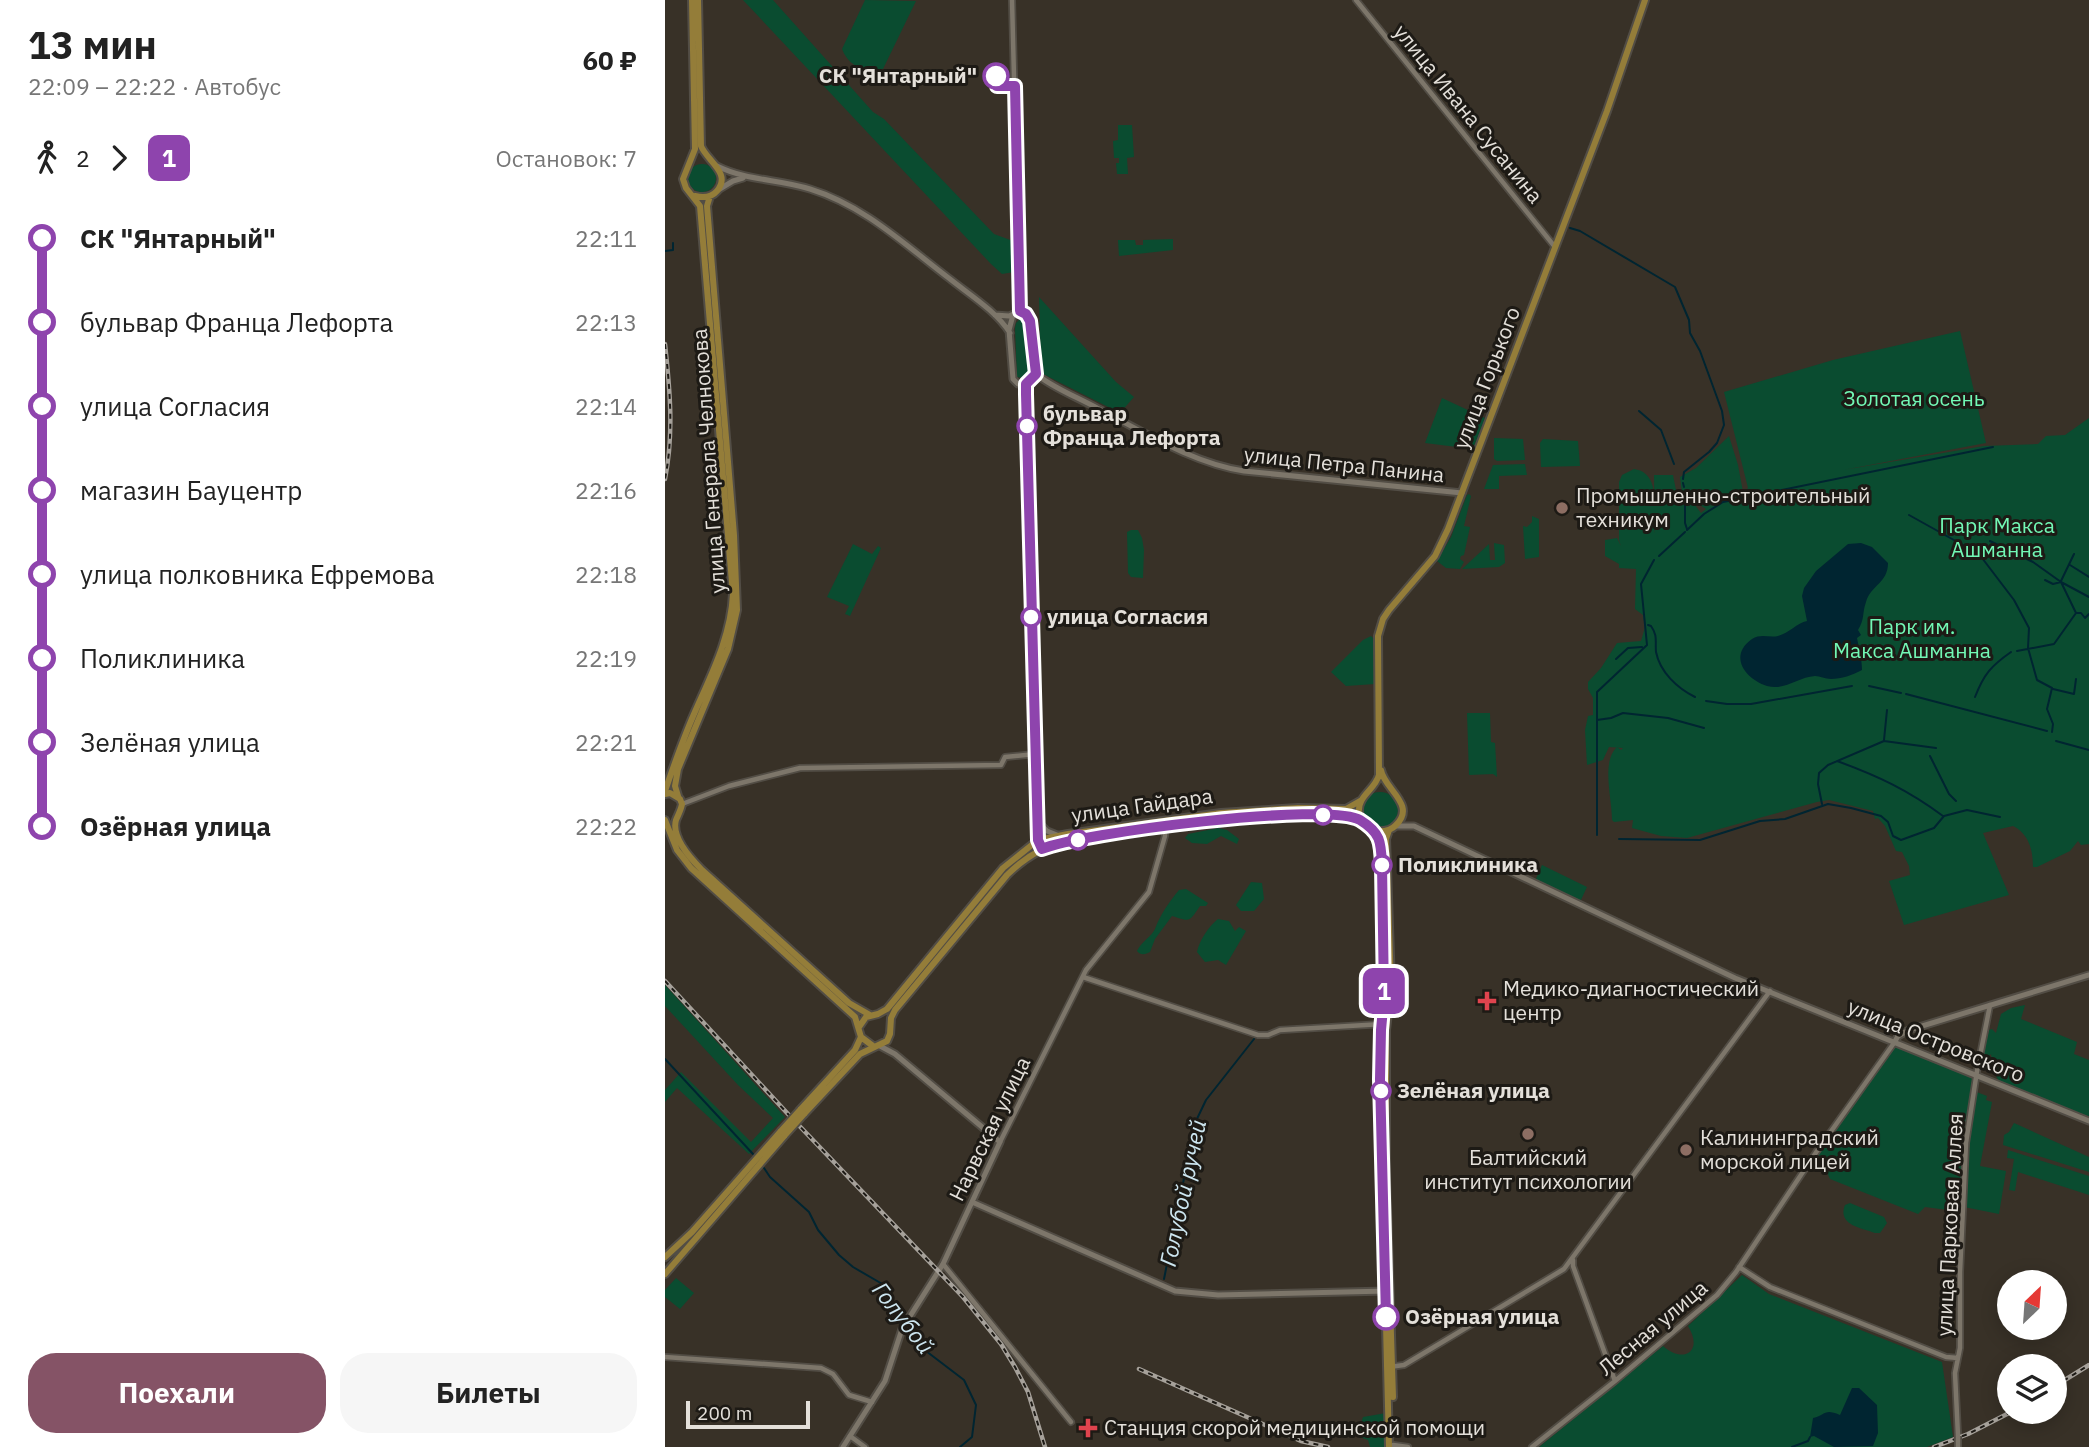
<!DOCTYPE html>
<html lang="ru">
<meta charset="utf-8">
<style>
body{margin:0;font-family:"IBM Plex Sans",sans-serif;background:#f6f6f6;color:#222;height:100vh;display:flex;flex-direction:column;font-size:26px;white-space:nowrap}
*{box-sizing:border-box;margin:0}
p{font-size:23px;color:#767676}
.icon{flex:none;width:38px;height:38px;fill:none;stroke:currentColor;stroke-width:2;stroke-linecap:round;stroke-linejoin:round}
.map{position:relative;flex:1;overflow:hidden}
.side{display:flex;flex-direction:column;background:#fff;width:665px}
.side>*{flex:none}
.badge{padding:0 14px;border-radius:10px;font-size:24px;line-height:46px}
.needle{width:46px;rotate:25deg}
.tools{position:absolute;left:1332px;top:1270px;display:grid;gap:14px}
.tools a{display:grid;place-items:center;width:70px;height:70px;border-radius:50%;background:#fff;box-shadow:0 4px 18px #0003;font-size:35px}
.scale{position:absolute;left:21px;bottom:18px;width:124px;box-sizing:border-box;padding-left:7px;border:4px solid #e4e0da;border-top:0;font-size:19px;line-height:24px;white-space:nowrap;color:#e4e0da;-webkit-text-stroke:5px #1d1a15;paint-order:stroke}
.map>.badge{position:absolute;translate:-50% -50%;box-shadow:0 0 0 4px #fff}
.legs{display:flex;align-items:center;gap:10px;height:77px;padding:0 28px;font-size:23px}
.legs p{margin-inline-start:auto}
.overview{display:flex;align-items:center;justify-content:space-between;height:119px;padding:0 28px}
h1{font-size:38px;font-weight:800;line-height:52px}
.button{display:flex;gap:14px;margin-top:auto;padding:14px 28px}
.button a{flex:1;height:80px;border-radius:28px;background:#855366;color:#fff;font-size:28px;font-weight:800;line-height:80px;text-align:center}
.button a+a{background:#f6f6f6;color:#222}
ul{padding:0 28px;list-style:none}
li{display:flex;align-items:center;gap:24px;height:84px;font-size:26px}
li i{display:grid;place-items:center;width:10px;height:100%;margin:0 9px;background:currentColor}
li i::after{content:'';width:18px;height:18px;margin:-9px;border:5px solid;border-radius:50%;background:#fff}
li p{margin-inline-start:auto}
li:first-child i{background:linear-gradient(#0000 50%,currentColor 0)}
li:last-child i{background:linear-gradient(currentColor 50%,#0000 0)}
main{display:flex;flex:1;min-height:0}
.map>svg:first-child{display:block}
.green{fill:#0a4c30}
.water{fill:#002531}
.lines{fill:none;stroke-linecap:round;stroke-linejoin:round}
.stream{stroke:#002531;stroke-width:2}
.tertiary-casing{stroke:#524d45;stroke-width:8}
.secondary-casing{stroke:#524d45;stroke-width:9}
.primary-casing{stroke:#524d45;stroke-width:10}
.tertiary{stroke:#7d766a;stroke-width:4.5}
.secondary{stroke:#7d766a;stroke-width:5}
.primary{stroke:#947d39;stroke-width:6}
.rail-casing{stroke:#a6a19a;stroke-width:4.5}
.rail{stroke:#1d1a15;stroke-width:2;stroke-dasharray:5;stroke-linecap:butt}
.tertiary-bridge-casing{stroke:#524d45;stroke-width:8;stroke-linecap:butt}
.primary-bridge-casing{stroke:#524d45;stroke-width:10;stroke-linecap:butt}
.tertiary-bridge{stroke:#7d766a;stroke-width:4.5}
.primary-bridge{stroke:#947d39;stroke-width:6}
.line-1-casing{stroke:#fff;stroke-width:16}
.line-1{stroke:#8e44ad;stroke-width:10}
.stop-1-dot{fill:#fff;stroke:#8e44ad;stroke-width:3.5}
.education-dot{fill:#8d6e63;stroke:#1d1a15;stroke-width:2.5}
.health-dot{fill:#e0444e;stroke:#1d1a15;stroke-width:2.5}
.labels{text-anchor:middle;stroke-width:6;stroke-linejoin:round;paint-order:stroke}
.stop-label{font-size:21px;font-weight:bold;fill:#e4e0da;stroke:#1d1a15;text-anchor:start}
.street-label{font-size:21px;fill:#e4e0da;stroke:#1d1a15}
.park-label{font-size:21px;fill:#72f8b5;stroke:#1d1a15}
.poi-label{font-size:21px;fill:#e4e0da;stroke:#1d1a15;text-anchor:start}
.water-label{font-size:23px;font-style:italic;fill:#cde6f0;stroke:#1d1a15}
</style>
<main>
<section class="side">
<div class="overview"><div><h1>13 мин</h1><p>22:09 – 22:22 · Автобус</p></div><b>60 ₽</b></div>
<div class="legs"><svg class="icon" aria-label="walk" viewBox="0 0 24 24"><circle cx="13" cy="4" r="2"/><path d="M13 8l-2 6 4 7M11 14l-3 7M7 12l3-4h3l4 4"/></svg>2<svg class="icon" aria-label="forward" viewBox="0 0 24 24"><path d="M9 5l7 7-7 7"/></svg><b class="badge" style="background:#8e44ad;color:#fff">1</b><p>Остановок: 7</p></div>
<ul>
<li><i style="color:#8e44ad"></i><b>СК &quot;Янтарный&quot;</b><p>22:11</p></li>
<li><i style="color:#8e44ad"></i><span>бульвар Франца Лефорта</span><p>22:13</p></li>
<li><i style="color:#8e44ad"></i><span>улица Согласия</span><p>22:14</p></li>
<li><i style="color:#8e44ad"></i><span>магазин Бауцентр</span><p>22:16</p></li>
<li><i style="color:#8e44ad"></i><span>улица полковника Ефремова</span><p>22:18</p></li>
<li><i style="color:#8e44ad"></i><span>Поликлиника</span><p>22:19</p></li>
<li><i style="color:#8e44ad"></i><span>Зелёная улица</span><p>22:21</p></li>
<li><i style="color:#8e44ad"></i><b>Озёрная улица</b><p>22:22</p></li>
</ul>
<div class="button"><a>Поехали</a><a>Билеты</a></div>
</section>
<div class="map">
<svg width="1424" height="1447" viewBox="0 0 1424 1447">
<rect width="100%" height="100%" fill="#383127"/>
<path class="green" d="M 78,0 L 108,0 L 208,112 L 219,119 L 329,234 L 348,241 L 349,272 L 337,274 L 326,264 Z
M 200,0 L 251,1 L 218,69 C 201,74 183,66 177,49 Z
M 453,125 L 467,125 L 469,157 L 462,158 L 463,174 L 452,174 L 451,163 L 454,163 L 454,158 L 449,158 L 448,141 L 453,140 Z
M23 178a14 14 0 1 1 28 0a14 14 0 1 1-28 0Z
M 508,239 L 508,250 L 454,256 L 453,240 L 470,240 L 471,245 L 478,245 L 478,240 Z
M 374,297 L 451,382 L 469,397 L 455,413 L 376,373 Z
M 355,319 L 360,319 L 363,324 L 364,373 L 361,379 L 352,377 L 350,328 L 351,323 Z
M 1295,331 L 1321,443 L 1178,470 L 1319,446 L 1373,444 L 1381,436 L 1400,435 L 1424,418 L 1424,844 L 1416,845 L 1413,841 L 1405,851 L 1372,867 L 1368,867 C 1368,850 1364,834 1348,826 L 1318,833 L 1344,895 L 1239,925 L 1224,881 L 1245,875 L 1244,866 L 1237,852 L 1231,851 L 1220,826 L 1213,818 L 1210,819 L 1208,811 L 1164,800 L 1152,802 L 1022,838 L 996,836 L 967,828 L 968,820 L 949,822 L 947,820 C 947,798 936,762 952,747 L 956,750 L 958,748 L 944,747 L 938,760 L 922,765 L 920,730 L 923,716 L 928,715 L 928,698 L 923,689 L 923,682 L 936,668 L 952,643 L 976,641 L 980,627 L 978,615 L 970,609 L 971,569 L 954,568 L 954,564 L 940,556 L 940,540 L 952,538 L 956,546 L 954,540 L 954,482 L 957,475 L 969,469 C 998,473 987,513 990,533 L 989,475 L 1008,475 L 1012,495 L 1029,504 L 1036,513 L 1041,509 L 1017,493 L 1015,477 L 1031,468 L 1064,436 L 1073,465 L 1078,492 L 1053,497 L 1045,506 C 1057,500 1074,497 1083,488 L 1059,392 L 1168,360 Z
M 777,398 L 820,418 L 808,449 L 760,443 Z
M 829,438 L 858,439 L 860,460 L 832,461 L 829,459 Z
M 878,439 L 913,441 L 915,466 L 876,467 L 875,443 Z
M 860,464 L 862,475 L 834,476 L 834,489 L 819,489 L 828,465 Z
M 804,494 L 806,496 L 799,526 L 805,527 L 799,555 L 796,556 L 795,559 L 799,562 L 795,569 L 781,568 L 772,561 L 786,537 L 802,495 Z
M 867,516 L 874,519 L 874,557 L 860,559 L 858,526 L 862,527 L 867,522 Z
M 466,530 L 473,530 L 477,538 L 479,550 L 478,578 L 466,577 L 463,573 L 462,532 Z
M 829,543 L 839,545 L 840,563 L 834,567 L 797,569 L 824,544 L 825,560 L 830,560 Z
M 188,544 L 207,554 L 213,546 L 216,548 L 185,616 L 180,614 L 184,606 L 162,597 Z
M 706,636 L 710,640 L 710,684 L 681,686 L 666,672 L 698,640 Z
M 802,713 L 825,713 L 826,742 L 830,743 L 832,777 L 828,774 L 804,775 Z
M697 810a18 18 0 1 1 36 0a18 18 0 1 1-36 0Z
M 553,828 L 562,830 L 574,839 L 572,844 L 556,836 L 542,844 L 527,843 L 520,838 L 523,834 Z
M 877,865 L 922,887 L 915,902 L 870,881 Z
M 586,882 L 597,883 L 599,899 L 589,911 L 576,911 L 571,905 Z
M 521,889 L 543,903 L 541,906 L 535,906 C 524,922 526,922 507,916 L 490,939 L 485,952 C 481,954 476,956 472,951 C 476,942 487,936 490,929 C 495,915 504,902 514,890 Z
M 553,919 L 564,921 L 570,931 L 574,927 L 581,931 L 561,965 L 553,960 L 540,962 L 532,952 C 534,941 544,926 553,919 Z
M 0,985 L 120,1117 L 84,1154 L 12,1088 L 0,1102 L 0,1090 L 16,1072 L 86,1142 L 108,1118 L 73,1085 L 0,1006 Z
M 1360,1005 L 1356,1019 L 1412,1042 L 1409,1054 L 1424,1060 L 1424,1117 L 1334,1081 L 1329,1073 L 1326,1054 L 1316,1066 L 1324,1030 L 1327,1029 L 1331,1033 L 1336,1014 L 1346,1008 Z
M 1229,1043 L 1311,1076 L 1309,1091 L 1322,1096 L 1321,1100 L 1327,1102 L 1315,1166 L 1341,1171 L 1334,1214 L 1299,1207 L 1298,1212 L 1260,1207 L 1253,1214 L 1165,1179 L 1152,1151 Z
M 1349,1123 L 1424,1157 L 1424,1172 L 1338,1145 L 1339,1135 L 1344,1132 Z
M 1343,1150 L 1424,1176 L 1424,1195 L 1353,1172 L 1350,1191 L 1344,1190 L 1349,1159 L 1342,1158 Z
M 1185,1203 L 1219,1217 L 1222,1223 L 1215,1233 L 1210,1233 C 1196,1228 1172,1225 1180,1205 Z
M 1077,1275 L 1104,1294 L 1277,1362 L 1288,1437 L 1262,1447 L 874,1447 L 998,1346 C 1018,1364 1039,1352 1023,1326 Z
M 11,1278 L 29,1293 L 15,1309 L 0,1297 L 0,1290 Z
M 721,1413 L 720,1447 L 705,1447 L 703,1440 L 692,1436 L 698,1417 Z"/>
<path class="water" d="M 1196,543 L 1207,547 L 1223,563 C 1223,583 1206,585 1201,602 C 1197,613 1200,619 1193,630 L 1196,635 L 1192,638 C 1194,649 1197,659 1197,670 C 1188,675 1176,679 1166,679 C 1160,679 1155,676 1150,676 C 1133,677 1120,691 1102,686 C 1080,679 1063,656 1087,639 C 1096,633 1104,638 1113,636 C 1124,633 1132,623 1142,621 L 1137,596 L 1139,588 L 1151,571 L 1183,544 Z
M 1187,1388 L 1194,1388 L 1212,1405 L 1213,1433 L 1208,1446 L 1169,1447 L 1149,1436 L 1145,1437 L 1148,1418 C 1161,1415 1159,1408 1175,1415 Z"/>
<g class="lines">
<path class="stream" d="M 905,228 L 915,231 L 1010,287 L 1024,320 L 1025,333 L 1035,351 L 1057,411 L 1059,425 L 1052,443 L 1044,452 L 1019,472 L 1018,479
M 0,251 L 8,250 L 8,243
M 974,411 L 996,430 L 1009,464
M 1018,483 L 1019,487
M 1020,499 L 1020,523 L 1022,529
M 1244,515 L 1314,554 L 1349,600 L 1364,628 L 1363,648 L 1372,680 L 1387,688 L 1382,709 L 1388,724 L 1387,732
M 1022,530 L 1039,514 L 1058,502 L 1328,447
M 1325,541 L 1368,562 L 1396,582 L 1411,613 L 1389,644 L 1352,651
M 994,556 L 1020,532
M 1405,565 L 1424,577
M 1380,580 L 1388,584 L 1396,582 L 1424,597
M 1396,581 L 1409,554
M 1411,613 L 1416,613 L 1420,618 L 1424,614
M 983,625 L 986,626 C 993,636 990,641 991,652 C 995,672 1012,688 1030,697
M 951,659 L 963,648 L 977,647
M 1204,686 L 1236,693
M 1388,689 L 1409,694 L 1411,679
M 1241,694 L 1382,731
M 1310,697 C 1319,674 1326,666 1346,652
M 1041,701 L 1062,704 L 1086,704 L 1187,686
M 932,720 L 946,718 L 958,713 L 1003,718 L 1039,728
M 1219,740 L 1222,710
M 1391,741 L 1424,750
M 1265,756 L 1284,794 L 1291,801
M 1172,761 C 1213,776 1243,790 1278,816
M 1157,804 L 1153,784 L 1154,773 L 1163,765 L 1219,741 L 1271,748
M 932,835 L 932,692 L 982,645 L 976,584 L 989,560
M 954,839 L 1035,840 L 1095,821 L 1120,819 L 1163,804 L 1186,808 L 1216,816 L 1223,822 L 1228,836 L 1236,840 L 1269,828 L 1279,816 L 1302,810 L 1335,817
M 0,1059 L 88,1154
M 983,1151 L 983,1150
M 99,1168 L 105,1177 L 144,1212 L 153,1230 L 174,1255 L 188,1267 L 219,1285 L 224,1299 L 261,1351 L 299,1380 L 311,1405 L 307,1437 L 295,1447
M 499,1279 L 530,1123 L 541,1100 L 589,1039
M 1127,1447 L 1143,1441 L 1145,1437"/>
<g class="tertiary-casing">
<path id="tertiary" d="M 347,0 L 355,311
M 691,0 L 890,247
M 17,804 L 64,786 L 135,768 L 336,765 L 340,757 L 370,754
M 418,977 L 593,1035 L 603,1035 L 615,1030 L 718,1024
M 335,1142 L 421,970 L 484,892 L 500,836 L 500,828
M 908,1260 L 908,1266 L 950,1381
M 278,1264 L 406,1422
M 1074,1267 L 1105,1287 L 1281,1357 L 1293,1358
M 0,1357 L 156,1368 L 168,1374 L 184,1395 L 207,1402
M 724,1367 L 739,1365 L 899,1269 L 1105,991
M 185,1436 L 200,1447
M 1293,1436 L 1290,1373 L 1295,1348 L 1295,1272 L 1301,1143 L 1312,1071 L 1325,1005
M 728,1445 L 743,1447
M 867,1447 L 950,1381 L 1052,1295 L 1071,1272 L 1152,1151 L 1229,1043"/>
</g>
<g class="secondary-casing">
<path id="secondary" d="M 52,166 C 82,181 114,179 145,189 C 200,206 240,245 285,279 C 305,295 331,311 345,333
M 53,190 L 68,181 L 78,178
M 330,315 L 344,316 L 355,311 L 361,314 L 365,322 L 371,374 L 361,384 L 353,384 L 348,379 L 344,330 L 348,315
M 371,374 C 388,388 412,397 432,408 C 479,432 527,463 579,471 L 797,493
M 361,384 L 362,490 L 373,840
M 372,821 L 382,831 L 392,835
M 730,826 L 749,826 L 1070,978 L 1424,1121
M 1229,1043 L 1233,1036 L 1244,1030 L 1424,975
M 307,1202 L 510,1291 L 553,1295 L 722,1291
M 178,1447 L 220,1381 L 237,1329 L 278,1264 L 335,1142 L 230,1054 L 215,1046"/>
</g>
<g class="primary-casing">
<path id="primary" d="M 30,196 C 38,198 46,198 52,191 C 67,173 42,161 36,146 L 33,0
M 0,791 C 9,765 18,739 29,714 C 46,675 66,637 68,594 L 35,206 L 21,188 L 18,179 L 30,149 L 27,0
M 0,794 L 5,793 L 15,799 L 17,804 C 16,810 13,815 11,820 C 6,837 26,859 37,870 L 184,1003 L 205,1015
M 13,796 L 10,786 L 13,769 L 63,649 L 72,610 L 69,535 L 42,206 L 45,196
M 0,820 L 12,850 L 26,868 L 190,1017 L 196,1037 L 208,1046
M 724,830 L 721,839 L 726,985 L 721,1030 L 721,1179 L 728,1397
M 709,831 C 717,832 725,832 731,825 C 752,805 719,789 716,770
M 194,1027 L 201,1017 L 213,1014 L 222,1009 L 338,868 L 373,840 L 403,834 L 556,813 L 633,808 L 681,809 L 695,801
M 135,1110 L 190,1050 L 196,1037
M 139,1114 L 195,1054 L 222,1041 L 225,1034 L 226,1018 L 230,1010 L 342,875 C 359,858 378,846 402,841 C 482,831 561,814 643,815 C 661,815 679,814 696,821
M 0,1257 L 27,1232 L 116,1131
M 0,1274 L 120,1135
M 724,1447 L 715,1079 L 716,1030 L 719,997 L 716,843 C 712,830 696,827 694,813 C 692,796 710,790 714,775 L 713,636 L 718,619 L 724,610 L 770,556 L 783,529 L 942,111 L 980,0"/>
</g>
<use href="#tertiary" class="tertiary"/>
<use href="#secondary" class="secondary"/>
<use href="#primary" class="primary"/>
<g class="rail-casing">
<path id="rail" d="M 0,344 C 5,390 9,434 0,479
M 0,981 L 123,1114 L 298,1297 L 336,1344 L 350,1367 L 363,1392 L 380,1447
M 474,1369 L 636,1441 L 663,1447
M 1390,1386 L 1424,1365
M 1269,1447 L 1303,1434 L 1346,1412"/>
</g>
<use href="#rail" class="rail"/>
<g class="tertiary-bridge-casing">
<path id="tertiary-bridge" d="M 1293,1436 L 1293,1447"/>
</g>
<g class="primary-bridge-casing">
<path id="primary-bridge" d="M 116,1131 L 135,1110
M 120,1135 L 139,1114"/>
</g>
<use href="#tertiary-bridge" class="tertiary-bridge"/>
<use href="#primary-bridge" class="primary-bridge"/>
</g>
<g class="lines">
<g class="line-1-casing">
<path id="line-1" d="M 331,76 L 332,86 L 350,86 L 355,311 L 361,314 L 365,321 L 371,374 L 361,384 L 361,394 L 373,840 L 377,849 C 414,833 664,801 695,820 C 716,833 716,842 717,865 L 719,997 L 716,1030 L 715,1079 L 721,1317"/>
</g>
<use href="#line-1" class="line-1"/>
</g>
<g class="stop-1-dot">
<circle cx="331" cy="76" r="12"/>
<circle cx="362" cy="426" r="9"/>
<circle cx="366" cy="617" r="9"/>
<circle cx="658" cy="815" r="9"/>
<circle cx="413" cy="840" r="9"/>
<circle cx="717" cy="865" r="9"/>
<circle cx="716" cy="1091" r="9"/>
<circle cx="721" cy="1317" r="12"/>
</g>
<g class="education-dot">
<circle cx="897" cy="508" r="7"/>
<circle cx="863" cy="1134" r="7"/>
<circle cx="1021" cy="1150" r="7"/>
</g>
<g class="health-dot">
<path d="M818.5 990.5h7v7h7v7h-7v7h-7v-7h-7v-7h7z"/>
<path d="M419.5 1417.5h7v7h7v7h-7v7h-7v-7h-7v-7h7z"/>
</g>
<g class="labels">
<g class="stop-label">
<text x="312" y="83" text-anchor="end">СК "Янтарный"</text>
<text x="378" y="421">бульвар<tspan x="378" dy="24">Франца Лефорта</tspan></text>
<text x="382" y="624">улица Согласия</text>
<text x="733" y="872">Поликлиника</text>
<text x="732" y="1098">Зелёная улица</text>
<text x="740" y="1324">Озёрная улица</text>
</g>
<g class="street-label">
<text transform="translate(803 114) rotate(51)" y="7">улица Ивана Сусанина</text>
<text transform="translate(822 378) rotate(-69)" y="7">улица Горького</text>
<text transform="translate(44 461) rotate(-94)" y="7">улица Генерала Челнокова</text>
<text transform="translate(679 465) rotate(6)" y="7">улица Петра Панина</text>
<text transform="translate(477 806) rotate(-8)" y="7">улица Гайдара</text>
<text transform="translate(1271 1041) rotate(22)" y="7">улица Островского</text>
<text transform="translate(325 1129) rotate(-64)" y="7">Нарвская улица</text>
<text transform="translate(1285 1225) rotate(-87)" y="7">улица Парковая Аллея</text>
<text transform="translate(988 1328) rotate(-40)" y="7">Лесная улица</text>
</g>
<g class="park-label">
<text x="1249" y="406">Золотая осень</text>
<text x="1332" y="533">Парк Макса<tspan x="1332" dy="24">Ашманна</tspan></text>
<text x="1247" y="634">Парк им.<tspan x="1247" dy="24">Макса Ашманна</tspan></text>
</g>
<g class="poi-label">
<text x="911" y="503">Промышленно-строительный<tspan x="911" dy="24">техникум</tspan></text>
<text x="838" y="996">Медико-диагностический<tspan x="838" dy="24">центр</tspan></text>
<text x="1035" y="1145">Калининградский<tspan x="1035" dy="24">морской лицей</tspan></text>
<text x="863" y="1165" text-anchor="middle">Балтийский<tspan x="863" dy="24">институт психологии</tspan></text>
<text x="439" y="1435">Станция скорой медицинской помощи</text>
</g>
<g class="water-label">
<text transform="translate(518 1193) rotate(-78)" y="8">Голубой ручей</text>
<text transform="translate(238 1318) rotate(52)" y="8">Голубой</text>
</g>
</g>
</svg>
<div class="tools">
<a><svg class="needle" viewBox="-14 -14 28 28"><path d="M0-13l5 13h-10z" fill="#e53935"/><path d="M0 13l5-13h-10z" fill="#767676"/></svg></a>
<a><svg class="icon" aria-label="layers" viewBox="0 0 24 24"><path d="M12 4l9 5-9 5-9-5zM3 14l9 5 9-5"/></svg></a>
</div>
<div class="scale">200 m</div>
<b class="badge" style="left:719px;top:991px;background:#8e44ad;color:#fff">1</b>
</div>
</main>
